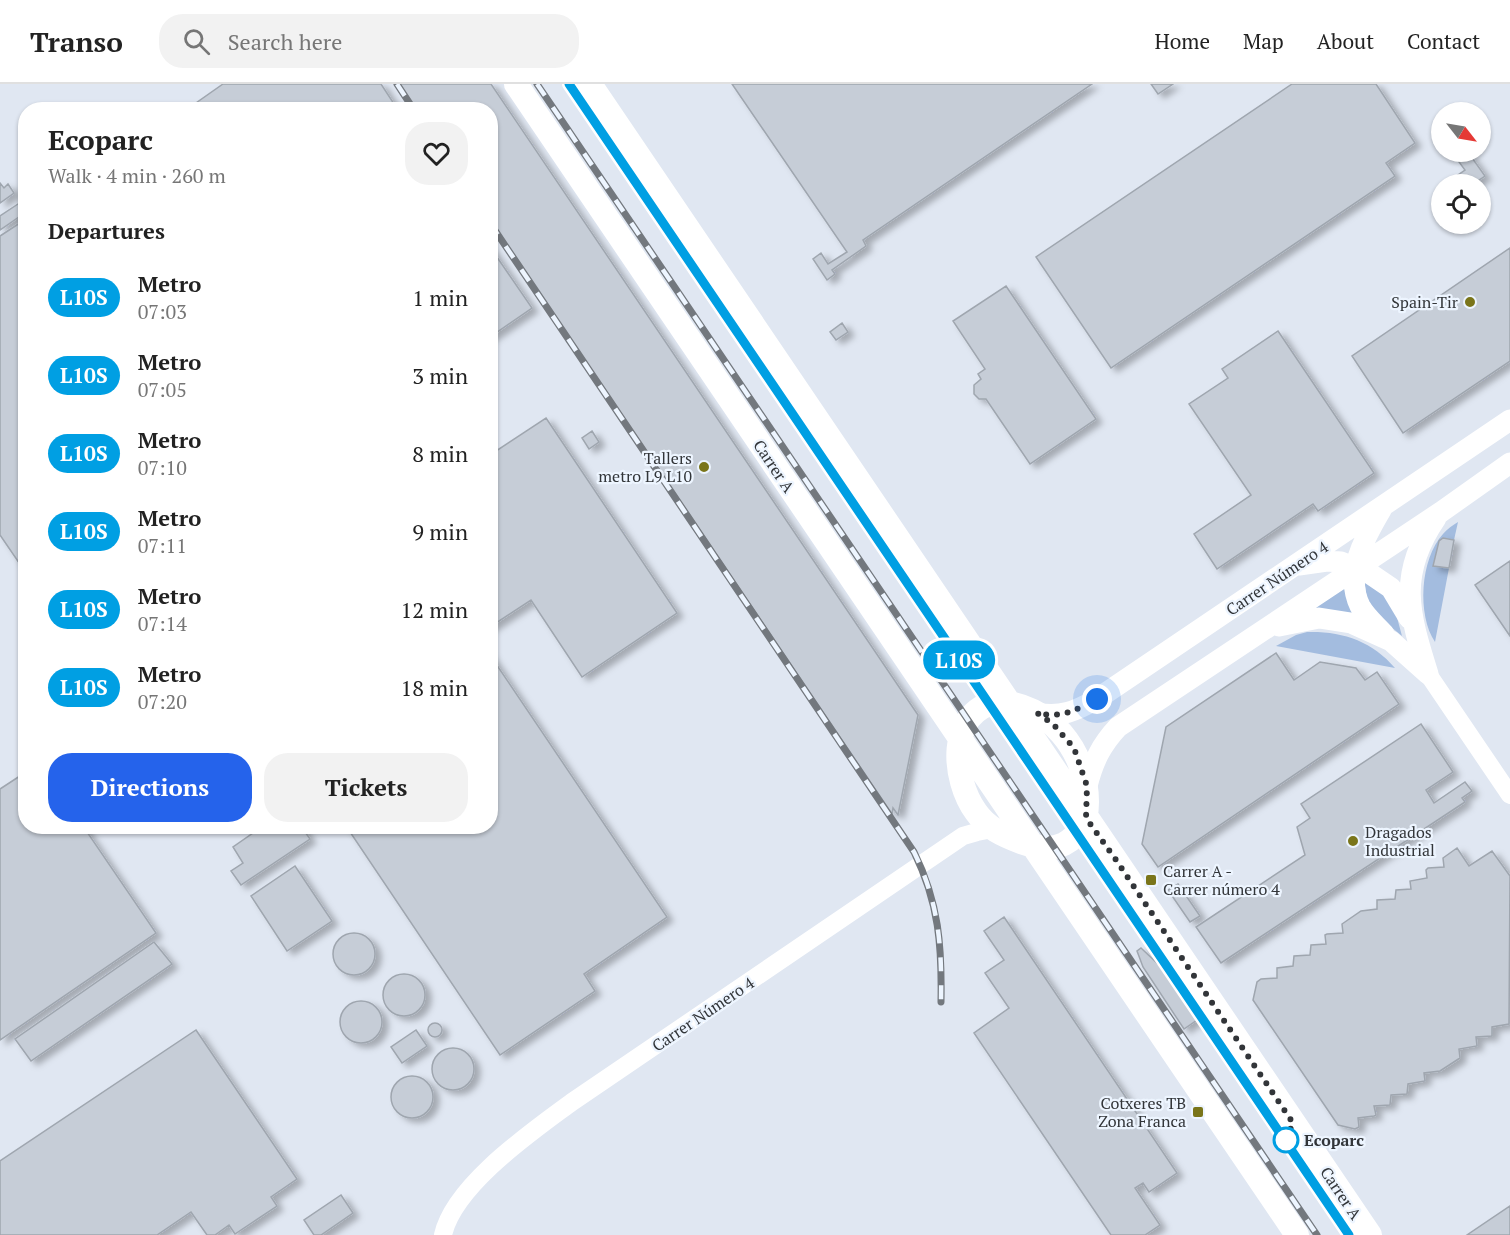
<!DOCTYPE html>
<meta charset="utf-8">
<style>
body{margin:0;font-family:"PT Serif",serif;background:#f2f2f2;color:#222;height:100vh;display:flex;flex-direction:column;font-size:22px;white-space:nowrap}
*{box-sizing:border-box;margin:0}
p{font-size:20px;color:#767676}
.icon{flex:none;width:33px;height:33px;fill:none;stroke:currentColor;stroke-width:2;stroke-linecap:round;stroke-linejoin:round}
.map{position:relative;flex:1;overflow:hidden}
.drawer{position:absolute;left:18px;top:18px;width:480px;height:732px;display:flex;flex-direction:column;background:#fff;border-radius:24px;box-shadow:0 2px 4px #0004}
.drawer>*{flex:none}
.badge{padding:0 12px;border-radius:20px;font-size:21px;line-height:39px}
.needle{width:39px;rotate:121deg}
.controls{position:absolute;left:1431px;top:18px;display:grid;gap:12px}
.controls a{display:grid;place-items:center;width:60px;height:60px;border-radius:50%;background:#fff;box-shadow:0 2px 4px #0004;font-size:30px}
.you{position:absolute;width:30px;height:30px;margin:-15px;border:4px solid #fff;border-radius:50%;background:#1a73e8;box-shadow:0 0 0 9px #1a73e833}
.map>.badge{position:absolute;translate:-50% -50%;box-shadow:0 0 0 3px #fff}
h2{padding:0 30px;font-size:22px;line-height:54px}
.round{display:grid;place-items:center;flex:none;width:63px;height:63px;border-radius:24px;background:#f2f2f2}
.headline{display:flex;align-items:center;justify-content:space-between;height:102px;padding:0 30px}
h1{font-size:28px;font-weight:700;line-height:45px}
.primary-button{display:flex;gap:12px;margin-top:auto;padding:12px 30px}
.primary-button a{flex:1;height:69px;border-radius:24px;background:#2563eb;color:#fff;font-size:24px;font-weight:700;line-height:69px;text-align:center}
.primary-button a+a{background:#f2f2f2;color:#222}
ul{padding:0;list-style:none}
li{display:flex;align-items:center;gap:18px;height:78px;padding:0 30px}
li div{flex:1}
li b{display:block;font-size:22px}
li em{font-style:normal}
li .badge{min-width:66px;font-weight:700;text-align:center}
header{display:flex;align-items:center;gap:36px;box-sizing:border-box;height:84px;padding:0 30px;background:#fff;border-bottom:2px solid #e0e0e0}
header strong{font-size:28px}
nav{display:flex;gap:33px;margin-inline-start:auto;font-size:21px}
.search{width:420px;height:54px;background:#f2f2f2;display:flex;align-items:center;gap:15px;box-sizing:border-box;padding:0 21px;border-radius:24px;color:#767676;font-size:22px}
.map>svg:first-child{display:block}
.green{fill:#a3bcdf}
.building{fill:#c6cdd7;stroke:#9fa6af;stroke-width:1.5;filter:url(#shadow)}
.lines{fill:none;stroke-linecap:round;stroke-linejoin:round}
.minor{stroke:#fff;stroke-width:18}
.tertiary{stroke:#fff;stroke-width:21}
.secondary{stroke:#fff;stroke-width:24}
.rail-casing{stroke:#73787e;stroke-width:7}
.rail{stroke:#edf5ff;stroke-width:4.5;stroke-dasharray:14;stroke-linecap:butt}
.line-casing{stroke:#fff;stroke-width:14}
.line{stroke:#009fe3;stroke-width:9}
.walk{stroke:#323539;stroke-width:6;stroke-dasharray:0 10.8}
.poi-dot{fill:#7a751a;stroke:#edf5ff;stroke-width:2}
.stop-dot{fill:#fff;stroke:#009fe3;stroke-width:3}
.labels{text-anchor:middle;stroke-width:4.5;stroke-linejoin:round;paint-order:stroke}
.poi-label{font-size:16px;fill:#323539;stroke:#edf5ff;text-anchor:end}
.street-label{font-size:16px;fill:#323539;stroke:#edf5ff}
.stop-label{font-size:16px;font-weight:bold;fill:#323539;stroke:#edf5ff;text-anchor:start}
</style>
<header>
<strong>Transo</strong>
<div class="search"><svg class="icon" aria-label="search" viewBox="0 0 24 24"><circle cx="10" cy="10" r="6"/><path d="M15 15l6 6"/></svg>Search here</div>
<nav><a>Home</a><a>Map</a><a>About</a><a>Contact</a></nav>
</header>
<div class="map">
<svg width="1510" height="1151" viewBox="0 0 1510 1151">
<defs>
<filter id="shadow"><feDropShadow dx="6" dy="4" stdDeviation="3" flood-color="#0004"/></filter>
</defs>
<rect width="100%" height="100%" fill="#e0e7f2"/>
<path class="green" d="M 1458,438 L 1454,456 L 1443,454 L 1439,457 L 1434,481 L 1449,484 L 1435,558 C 1417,531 1420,475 1443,450 C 1447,445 1453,441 1458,438 Z
M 1364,495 L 1377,500 L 1395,526 L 1402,552 L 1380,534 L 1367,515 Z
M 1348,502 L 1358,530 L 1307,529 Z
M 1307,548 C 1342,547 1372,557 1395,584 L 1276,562 L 1296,551 Z"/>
<path class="building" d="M 223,0 L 381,0 L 398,26 L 186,26 Z
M 399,0 L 491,0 L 918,631 L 898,731 L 893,724 L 892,730 L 490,136 L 490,26 L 416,26 Z
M 732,0 L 1092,0 L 863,156 L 866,162 L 832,186 L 835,190 L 827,196 L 813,175 L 821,169 L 828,180 L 847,168 Z
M 1151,0 L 1173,0 L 1158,10 Z
M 1292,0 L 1376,0 L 1415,59 L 1386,79 L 1395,92 L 1111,284 L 1036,173 Z
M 1470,71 L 1485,92 L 1473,100 L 1465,100 L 1458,91 L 1465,86 L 1459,78 Z
M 0,99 L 4,104 L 8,100 L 14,109 L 0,119 Z
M 21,118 L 26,128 L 0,146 L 0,132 Z
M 26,135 L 26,489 L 0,451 L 0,152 Z
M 490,163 L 532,224 L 490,253 Z
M 1510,164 L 1510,277 L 1403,349 L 1352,272 Z
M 1006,202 L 1096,335 L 1030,380 L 986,315 L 979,315 L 974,310 L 974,301 L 981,295 L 978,290 L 985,285 L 953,237 Z
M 842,239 L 848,248 L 836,256 L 830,248 Z
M 1278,247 L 1374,389 L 1318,427 L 1313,420 L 1217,485 L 1194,450 L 1251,411 L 1189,320 L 1228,294 L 1222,285 Z
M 546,334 L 677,529 L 582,593 L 531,516 L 490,543 L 490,371 Z
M 592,347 L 599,358 L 589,365 L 582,354 Z
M 1443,454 L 1454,456 L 1449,484 L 1433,482 L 1439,457 Z
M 1510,477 L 1510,552 L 1475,501 Z
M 1276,569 L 1294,596 L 1320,578 L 1356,584 L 1365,596 L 1377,588 L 1399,620 L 1158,783 L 1142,760 L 1166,643 Z
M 490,571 L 667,833 L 584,890 L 595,907 L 500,971 L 346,742 L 490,742 Z
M 1421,640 L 1453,688 L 1426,706 L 1434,719 L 1465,698 L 1472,707 L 1462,714 L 1465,718 L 1221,879 L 1196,843 L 1305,771 L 1297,743 L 1310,734 L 1301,720 Z
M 26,688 L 26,742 L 83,742 L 156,849 L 0,956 L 0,705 Z
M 263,742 L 301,742 L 310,755 L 241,801 L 231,787 L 243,779 L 233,763 Z
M 1457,764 L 1469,782 L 1492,767 L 1510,792 L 1509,940 L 1492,943 L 1492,952 L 1476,953 L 1477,962 L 1459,965 L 1460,974 L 1440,987 L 1424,989 L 1425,997 L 1408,1000 L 1407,1010 L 1391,1011 L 1390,1021 L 1374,1022 L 1376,1031 L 1374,1032 L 1358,1034 L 1359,1043 L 1355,1045 L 1338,1041 L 1253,916 L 1257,898 L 1261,895 L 1277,894 L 1277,884 L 1293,882 L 1294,872 L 1310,871 L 1311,861 L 1326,860 L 1325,851 L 1327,850 L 1343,849 L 1342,840 L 1361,827 L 1377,825 L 1377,816 L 1395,815 L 1396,806 L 1411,805 L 1410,797 L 1427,794 L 1426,786 L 1428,784 L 1444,783 L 1443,774 Z
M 295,782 L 332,837 L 287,867 L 251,812 Z
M 1178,800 L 1200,832 L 1190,838 L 1168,806 Z
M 1004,833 L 1177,1089 L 1149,1108 L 1143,1099 L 1135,1104 L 1160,1141 L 1145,1151 L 1111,1151 L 974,949 L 1009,924 L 985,889 L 1004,876 L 984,847 Z
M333 870a21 21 0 1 1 42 0a21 21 0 1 1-42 0Z
M 154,858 L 172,880 L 31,977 L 15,955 Z
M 1141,864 L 1159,881 L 1197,936 L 1184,945 L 1143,883 L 1137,867 Z
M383 911a21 21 0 1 1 42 0a21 21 0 1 1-42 0Z
M340 938a21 21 0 1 1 42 0a21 21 0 1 1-42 0Z
M428 946a7 7 0 1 1 14 0a7 7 0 1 1-14 0Z
M 196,946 L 297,1095 L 271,1113 L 277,1122 L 235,1150 L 229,1141 L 215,1151 L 207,1151 L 191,1128 L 157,1151 L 0,1151 L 0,1077 Z
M 416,946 L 427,962 L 402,979 L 391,963 Z
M432 985a21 21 0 1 1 42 0a21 21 0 1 1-42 0Z
M391 1013a21 21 0 1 1 42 0a21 21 0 1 1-42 0Z
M 341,1111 L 353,1129 L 321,1151 L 314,1151 L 304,1136 Z
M 1510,1122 L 1510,1151 L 1467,1151 Z"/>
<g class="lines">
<path class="minor" d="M 1428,590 L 1510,711
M 443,1151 C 454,1101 533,1047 572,1018 L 963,752 L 977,748 L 993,745"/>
<path class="tertiary" d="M 1381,426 C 1365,453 1344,490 1360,522 C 1366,533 1376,541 1384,550
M 1299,481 L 1327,477 L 1341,478 L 1369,489 L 1391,504 L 1409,534
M 1279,542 L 1319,534 L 1351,539 L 1391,557 L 1428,590
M 1428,590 C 1409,529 1397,491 1436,434
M 1037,629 C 1060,634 1076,627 1097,615 L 1510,336
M 1087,702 C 1093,678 1101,661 1118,643 L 1441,428 L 1510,379"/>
<path class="secondary" d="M 516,0 L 1297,1151
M 590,0 L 1370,1151
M 996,618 C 1049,619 1087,667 1087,718 C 1087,736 1081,751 1064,760 C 1049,767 1036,763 1021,758 C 1003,751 987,744 976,728 C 952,695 947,629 996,618 Z"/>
<g class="rail-casing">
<path id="rail" d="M 397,0 L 414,26
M 537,0 L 1317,1151
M 569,0 L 1349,1151
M 490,139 L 914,768 C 939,819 942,862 941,918"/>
</g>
<use href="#rail" class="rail"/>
</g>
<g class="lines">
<g class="line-casing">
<path id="line" d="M 569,0 L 1349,1151"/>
</g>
<use href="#line" class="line"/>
<path class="walk" d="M 1097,615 C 1075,627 1061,634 1037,629 L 1053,640 L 1074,664 L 1087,702 L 1086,734 L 1116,776 L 1293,1039 L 1286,1056"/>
</g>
<g class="poi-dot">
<circle cx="1470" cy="218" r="6"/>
<circle cx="704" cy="383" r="6"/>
<circle cx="1353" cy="757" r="6"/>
<rect x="1145" y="790" width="12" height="12" rx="3"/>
<rect x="1192" y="1022" width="12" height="12" rx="3"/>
</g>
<circle class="stop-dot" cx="1286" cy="1056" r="12"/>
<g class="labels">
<g class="poi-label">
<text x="1458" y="224">Spain-Tir</text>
<text x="692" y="380">Tallers<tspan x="692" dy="18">metro L9 L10</tspan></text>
<text x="1365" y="754" text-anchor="start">Dragados<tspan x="1365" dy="18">Industrial</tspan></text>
<text x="1163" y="793" text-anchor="start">Carrer A -<tspan x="1163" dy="18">Carrer número 4</tspan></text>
<text x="1186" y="1025">Cotxeres TB<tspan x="1186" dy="18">Zona Franca</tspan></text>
</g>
<g class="street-label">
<text transform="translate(774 382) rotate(56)" y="6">Carrer A</text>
<text transform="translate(1277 494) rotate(-34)" y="6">Carrer Número 4</text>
<text transform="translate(703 930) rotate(-34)" y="6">Carrer Número 4</text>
<text transform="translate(1341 1109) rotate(56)" y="6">Carrer A</text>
</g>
<g class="stop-label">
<text x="1304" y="1062">Ecoparc</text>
</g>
</g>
</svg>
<div class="controls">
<a><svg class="needle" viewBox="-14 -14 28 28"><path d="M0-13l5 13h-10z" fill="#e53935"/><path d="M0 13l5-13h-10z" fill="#767676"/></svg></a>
<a><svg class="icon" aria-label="locate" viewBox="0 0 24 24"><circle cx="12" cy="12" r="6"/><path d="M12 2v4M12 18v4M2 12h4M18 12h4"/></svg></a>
</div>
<div class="you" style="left:1097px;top:615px"></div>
<b class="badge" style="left:959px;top:576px;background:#009fe3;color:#fff">L10S</b>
<section class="drawer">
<div class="headline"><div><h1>Ecoparc</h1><p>Walk · 4 min · 260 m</p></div><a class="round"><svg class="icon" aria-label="heart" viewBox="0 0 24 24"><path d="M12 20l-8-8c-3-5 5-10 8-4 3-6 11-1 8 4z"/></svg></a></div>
<h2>Departures</h2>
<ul>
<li><span class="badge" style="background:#009fe3;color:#fff">L10S</span><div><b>Metro</b><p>07:03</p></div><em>1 min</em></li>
<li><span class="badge" style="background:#009fe3;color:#fff">L10S</span><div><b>Metro</b><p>07:05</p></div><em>3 min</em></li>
<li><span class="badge" style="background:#009fe3;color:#fff">L10S</span><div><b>Metro</b><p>07:10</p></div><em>8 min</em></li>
<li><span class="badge" style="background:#009fe3;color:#fff">L10S</span><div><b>Metro</b><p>07:11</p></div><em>9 min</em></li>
<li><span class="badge" style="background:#009fe3;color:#fff">L10S</span><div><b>Metro</b><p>07:14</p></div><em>12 min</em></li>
<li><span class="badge" style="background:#009fe3;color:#fff">L10S</span><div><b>Metro</b><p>07:20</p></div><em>18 min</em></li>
</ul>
<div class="primary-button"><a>Directions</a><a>Tickets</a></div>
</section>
</div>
